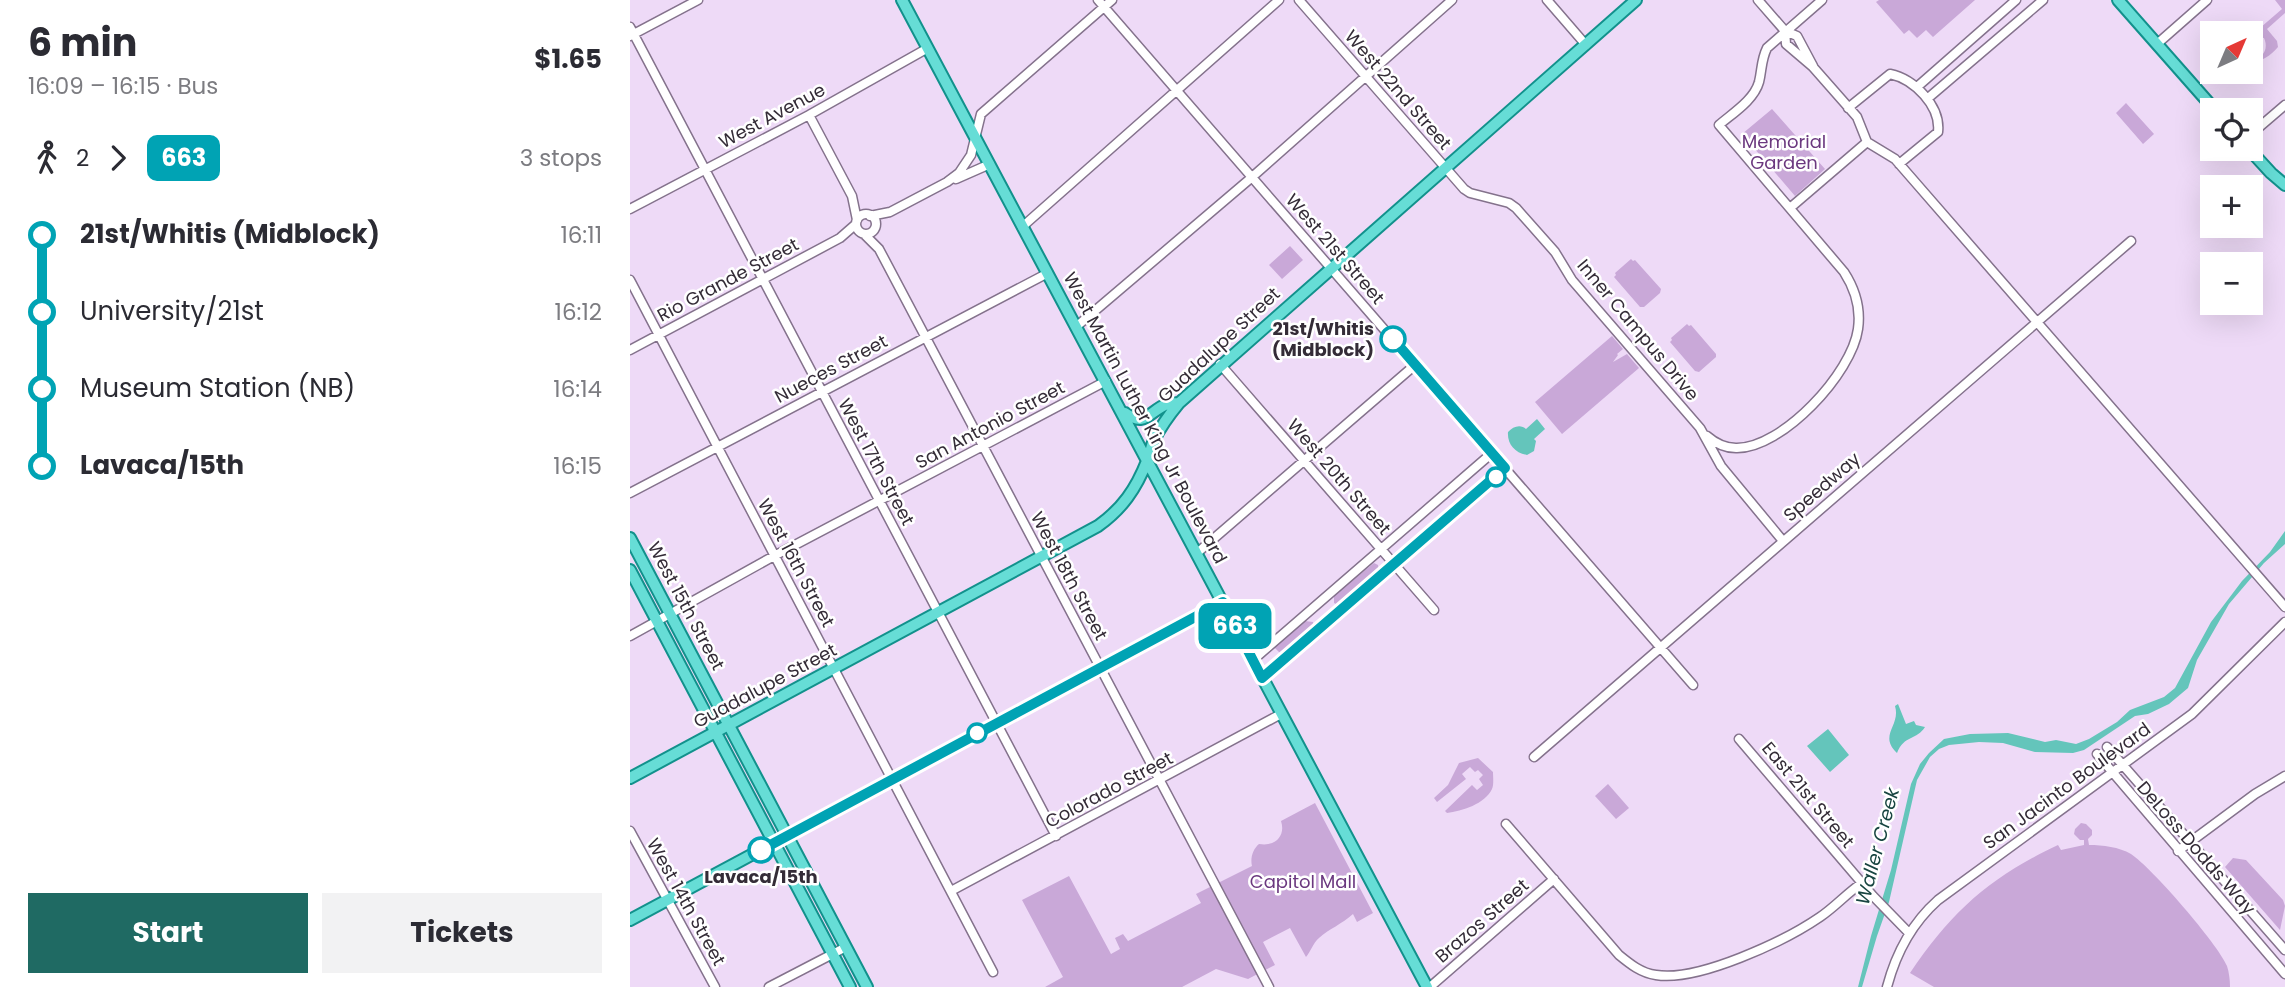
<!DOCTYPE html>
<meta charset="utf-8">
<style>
body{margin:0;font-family:Poppins,sans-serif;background:#f2f2f3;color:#2b2b33;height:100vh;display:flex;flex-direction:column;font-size:26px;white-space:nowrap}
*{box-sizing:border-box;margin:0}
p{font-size:23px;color:#7c7c81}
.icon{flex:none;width:38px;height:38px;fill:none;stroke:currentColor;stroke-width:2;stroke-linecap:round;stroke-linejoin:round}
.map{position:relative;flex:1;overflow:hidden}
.drawer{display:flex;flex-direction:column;background:#fff;width:630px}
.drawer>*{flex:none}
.badge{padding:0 14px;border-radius:10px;font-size:24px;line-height:46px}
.needle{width:46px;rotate:44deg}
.buttons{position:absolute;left:1570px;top:21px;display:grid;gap:14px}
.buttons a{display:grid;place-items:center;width:63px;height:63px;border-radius:0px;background:#fff;box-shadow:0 7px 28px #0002;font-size:35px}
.map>.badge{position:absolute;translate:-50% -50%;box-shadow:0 0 0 4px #fff}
.legs{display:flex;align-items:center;gap:10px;height:77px;padding:0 28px;font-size:23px}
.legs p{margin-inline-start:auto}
.summary{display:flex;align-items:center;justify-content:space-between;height:119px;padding:0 28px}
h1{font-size:38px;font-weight:700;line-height:52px}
.button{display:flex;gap:14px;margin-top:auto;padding:14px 28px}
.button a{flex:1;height:80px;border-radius:0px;background:#1f6a63;color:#fff;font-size:28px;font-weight:700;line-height:80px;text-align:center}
.button a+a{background:#f2f2f3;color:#2b2b33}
ul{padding:0 28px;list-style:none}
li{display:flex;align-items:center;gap:24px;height:77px;font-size:26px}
li i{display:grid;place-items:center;width:10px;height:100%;margin:0 9px;background:currentColor}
li i::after{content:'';width:18px;height:18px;margin:-9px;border:5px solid;border-radius:50%;background:#fff}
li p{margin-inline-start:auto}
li:first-child i{background:linear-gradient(#0000 50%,currentColor 0)}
li:last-child i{background:linear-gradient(currentColor 50%,#0000 0)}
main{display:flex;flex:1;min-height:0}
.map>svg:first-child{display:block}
.green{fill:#c9a8d8}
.water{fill:#64c5bb}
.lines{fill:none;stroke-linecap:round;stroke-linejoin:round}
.minor-casing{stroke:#84728c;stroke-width:11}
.major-casing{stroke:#12918c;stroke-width:14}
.minor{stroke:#fff;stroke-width:8}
.major{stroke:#66ddd6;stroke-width:10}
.line-1-casing{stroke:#fff;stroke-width:16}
.line-1{stroke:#00a3b4;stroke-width:10}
.stop-1-dot{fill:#fff;stroke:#00a3b4;stroke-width:3.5}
.labels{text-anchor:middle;stroke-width:5;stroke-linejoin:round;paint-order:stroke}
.street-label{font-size:18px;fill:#342c37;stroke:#fff}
.park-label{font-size:18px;fill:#6b387f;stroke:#fff}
.stop-label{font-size:18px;font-weight:bold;fill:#342c37;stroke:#fff;text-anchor:end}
.water-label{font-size:19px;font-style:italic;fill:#184541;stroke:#fff}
</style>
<main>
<section class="drawer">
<div class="summary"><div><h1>6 min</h1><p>16:09 – 16:15 · Bus</p></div><b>$1.65</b></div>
<div class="legs"><svg class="icon" aria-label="walk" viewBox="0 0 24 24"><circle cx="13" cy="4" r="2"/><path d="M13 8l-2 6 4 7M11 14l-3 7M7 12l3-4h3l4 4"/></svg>2<svg class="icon" aria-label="forward" viewBox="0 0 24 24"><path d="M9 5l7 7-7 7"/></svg><b class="badge" style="background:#00a3b4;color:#fff">663</b><p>3 stops</p></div>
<ul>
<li><i style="color:#00a3b4"></i><b>21st/Whitis (Midblock)</b><p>16:11</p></li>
<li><i style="color:#00a3b4"></i><span>University/21st</span><p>16:12</p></li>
<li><i style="color:#00a3b4"></i><span>Museum Station (NB)</span><p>16:14</p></li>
<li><i style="color:#00a3b4"></i><b>Lavaca/15th</b><p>16:15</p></li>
</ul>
<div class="button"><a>Start</a><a>Tickets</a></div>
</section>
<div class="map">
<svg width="1655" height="987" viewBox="0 0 1655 987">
<rect width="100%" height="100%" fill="#eedaf7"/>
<path class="green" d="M 1249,0 L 1345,0 L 1303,37 L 1296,30 L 1287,38 L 1279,30 L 1274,34 L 1246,2 Z
M 1645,0 L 1655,0 L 1655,13 L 1637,29 L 1647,41 L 1648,47 C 1640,56 1633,61 1621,62 L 1621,59 C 1633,59 1639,49 1634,38 L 1627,37 L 1625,39 L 1625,45 L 1630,47 L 1624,51 L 1621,51 L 1620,33 L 1613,32 L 1617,27 L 1623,34 L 1652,9 Z
M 1496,103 L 1524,134 L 1513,144 L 1486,113 Z
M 1142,109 L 1195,169 L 1165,196 L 1112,134 Z
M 660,246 L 673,260 L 652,279 L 639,265 Z
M 1001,259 L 1003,261 L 1005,260 L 1031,289 L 1030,293 L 1014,307 L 1010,307 L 984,277 L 986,275 L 985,273 Z
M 1057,324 L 1059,326 L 1061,325 L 1086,354 L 1086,357 L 1069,372 L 1065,371 L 1040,342 L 1042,340 L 1041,338 Z
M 982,336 L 993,349 L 987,354 L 988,355 L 983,362 L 997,354 L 1009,368 L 932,434 L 905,402 Z
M 744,563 L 748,565 L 749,571 L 710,606 L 704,603 L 704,595 Z
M 675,621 L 683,622 L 684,628 L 653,656 L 644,647 Z
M 848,758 L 863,772 C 863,776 864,785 862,789 C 855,804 832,811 817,813 L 815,811 L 842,785 L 847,790 L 853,785 L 849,779 L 853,775 L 848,770 L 845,772 L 840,767 L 832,774 L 836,779 L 807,802 L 804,798 L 818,785 L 829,763 Z
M 978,784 L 999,808 L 986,819 L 965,796 Z
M 685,803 L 743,913 L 727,922 L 723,914 C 712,924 699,929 689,938 C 683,943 681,951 676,957 L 660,928 L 633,942 L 645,965 L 618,979 L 586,969 L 552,987 L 415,987 L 433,977 L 392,900 L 439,876 L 481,954 L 490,949 L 485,938 L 493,934 L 498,941 L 571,903 L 566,894 L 622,866 C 620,858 623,849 629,844 C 645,847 656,836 651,821 Z
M 1451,823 L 1456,824 L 1462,830 L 1462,835 L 1458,839 L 1459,845 C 1473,845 1489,847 1501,854 C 1521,867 1588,944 1597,966 C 1599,972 1600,980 1600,987 L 1304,987 L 1280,973 C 1322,911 1360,877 1428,845 L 1431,850 L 1454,845 L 1454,840 L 1450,840 L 1444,834 L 1445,829 Z
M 1603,858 L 1616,860 L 1653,900 L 1655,906 L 1650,930 L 1595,867 Z"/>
<path class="water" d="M 907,419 L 915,429 L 904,439 L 906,441 L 904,451 L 897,455 C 885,453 877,444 878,432 C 883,426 891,424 896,429 Z
M 1655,531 L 1655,544 L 1634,563 L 1599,604 L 1567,660 L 1558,688 L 1539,704 L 1518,714 L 1505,716 L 1454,750 L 1443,753 L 1405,752 L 1373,743 L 1349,742 L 1319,745 L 1309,749 L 1300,757 L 1287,780 L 1259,902 L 1247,936 L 1232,987 L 1228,987 L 1241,936 L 1261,870 L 1281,784 L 1290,764 L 1299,753 L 1314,739 L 1340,734 L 1378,733 L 1415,742 L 1426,740 L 1446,744 L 1459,739 L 1487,722 L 1500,710 L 1534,697 L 1545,688 L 1581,622 L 1612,581 L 1640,552 Z
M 1268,704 L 1276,724 L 1284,721 L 1286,725 L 1295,727 C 1287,740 1274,735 1267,753 C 1248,735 1271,726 1265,706 Z
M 1198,729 L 1219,755 L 1200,772 L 1177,746 Z"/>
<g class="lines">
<g class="minor-casing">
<path id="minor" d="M 468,0 L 1063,685
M 669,0 L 834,189 L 840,193 L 879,203 L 886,208 L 925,252 L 942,280 L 1070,428 L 1091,466 L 1153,541
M 917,0 L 956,45
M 1128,0 L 1155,31 L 1167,36 L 1183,66
M 0,27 L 426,836
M 1155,31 L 1156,44 L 1183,67 L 1227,117 L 1237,142 L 1265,159 L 1655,607
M 0,36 L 68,0
M 1527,44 L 1577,0
M 1287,87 L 1386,0
M 1297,99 L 1413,0
M 1218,108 L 1260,74 C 1284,79 1311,106 1308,132 L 1269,164
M 179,115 L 222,196 L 227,220
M 1620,135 L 1655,105
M 326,179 L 360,164
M 1160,208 L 1237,142
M 0,209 L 179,115 L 298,48
M226 224a10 10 0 1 1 20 0a10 10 0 1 1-20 0Z
M 240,216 L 260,212 L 317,182 L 329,173 L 341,155 L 351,114 L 482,0
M 392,227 L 649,0
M 234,234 L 249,249 L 639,987
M 0,280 L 363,972
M 447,326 L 621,178 L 822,0
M 0,350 L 210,238 L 226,224
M 590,364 L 804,610
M 1077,436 C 1085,443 1095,448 1106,448 C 1152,449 1222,373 1228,329 C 1231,308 1225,289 1214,272 L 1089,125 C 1103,113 1124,100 1129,82 C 1132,70 1131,60 1137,48 L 1192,0
M 0,493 L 418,273
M 567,553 L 785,365
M 0,636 L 144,556 L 476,381
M 623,660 L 862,453
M 632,678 L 875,468
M 1109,739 L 1243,896 L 1279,933
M 1477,747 L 1655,950
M 1467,754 L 1655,974
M 904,757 L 1501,241
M 876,824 L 989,955 C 1000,964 1011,973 1026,975 C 1068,982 1155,941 1190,917 C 1205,907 1217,893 1232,883
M 0,831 L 85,987
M 1548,851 L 1625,794 L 1655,776
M 321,891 L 651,714
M 139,987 L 216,947
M 800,987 L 924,879
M 1257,987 C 1266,953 1281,924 1308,900 L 1562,714 L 1655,622"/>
</g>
<g class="major-casing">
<path id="major" d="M 272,0 C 450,328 621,659 797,987
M 1488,0 L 1585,110
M 1619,149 L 1641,173 L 1655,185
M 495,413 C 516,428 519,411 537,404 C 541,403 545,403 549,403
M 0,538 L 237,987
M 0,570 L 220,987
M 0,778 L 468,526 C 492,509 506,489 517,461 C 520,454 521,447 524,440 C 531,426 539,415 549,403 L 1006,0
M 0,920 L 593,602"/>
</g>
<use href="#minor" class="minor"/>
<use href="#major" class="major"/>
</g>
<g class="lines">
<g class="line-1-casing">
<path id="line-1" d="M 131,850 L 593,602 L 632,678 L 875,468 L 763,339"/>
</g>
<use href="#line-1" class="line-1"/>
</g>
<g class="stop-1-dot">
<circle cx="763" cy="339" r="12"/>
<circle cx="866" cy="477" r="9"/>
<circle cx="347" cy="733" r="9"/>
<circle cx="131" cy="850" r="12"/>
</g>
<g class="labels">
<g class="street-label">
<text transform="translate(768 90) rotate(49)" y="6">West 22nd Street</text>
<text transform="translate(142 116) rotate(-28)" y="6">West Avenue</text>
<text transform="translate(705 249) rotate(49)" y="6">West 21st Street</text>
<text transform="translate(98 280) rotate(-28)" y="6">Rio Grande Street</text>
<text transform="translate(1008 330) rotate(50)" y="6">Inner Campus Drive</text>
<text transform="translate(589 345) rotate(-43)" y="6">Guadalupe Street</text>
<text transform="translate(201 369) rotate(-28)" y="6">Nueces Street</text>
<text transform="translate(515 418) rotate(62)" y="6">West Martin Luther King Jr Boulevard</text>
<text transform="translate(360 425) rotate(-28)" y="6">San Antonio Street</text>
<text transform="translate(246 462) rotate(62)" y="6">West 17th Street</text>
<text transform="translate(709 477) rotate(49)" y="6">West 20th Street</text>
<text transform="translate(1192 487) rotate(-41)" y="6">Speedway</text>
<text transform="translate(166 563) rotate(62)" y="6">West 16th Street</text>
<text transform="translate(439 576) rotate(62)" y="6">West 18th Street</text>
<text transform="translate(56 606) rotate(62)" y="6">West 15th Street</text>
<text transform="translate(135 686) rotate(-28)" y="6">Guadalupe Street</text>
<text transform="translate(1437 786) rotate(-36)" y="6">San Jacinto Boulevard</text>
<text transform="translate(479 790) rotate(-28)" y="6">Colorado Street</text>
<text transform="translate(1178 795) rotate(50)" y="6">East 21st Street</text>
<text transform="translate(1566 848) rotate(49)" y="6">DeLoss Dodds Way</text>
<text transform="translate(56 902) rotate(61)" y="6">West 14th Street</text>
<text transform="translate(852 921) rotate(-41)" y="6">Brazos Street</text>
</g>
<g class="park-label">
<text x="1154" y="148">Memorial<tspan x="1154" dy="21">Garden</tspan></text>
<text x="673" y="888">Capitol Mall</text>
</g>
<g class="stop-label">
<text x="744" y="335">21st/Whitis<tspan x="744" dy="21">(Midblock)</tspan></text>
<text x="131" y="883" text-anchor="middle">Lavaca/15th</text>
</g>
<g class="water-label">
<text transform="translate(1247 846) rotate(-75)" y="7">Waller Creek</text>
</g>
</g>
</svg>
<div class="buttons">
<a><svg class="needle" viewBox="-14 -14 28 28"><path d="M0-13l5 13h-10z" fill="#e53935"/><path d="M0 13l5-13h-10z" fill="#7c7c81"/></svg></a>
<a><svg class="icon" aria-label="locate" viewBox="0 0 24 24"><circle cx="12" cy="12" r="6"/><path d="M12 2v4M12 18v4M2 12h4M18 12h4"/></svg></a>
<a>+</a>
<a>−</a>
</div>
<b class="badge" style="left:605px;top:626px;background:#00a3b4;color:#fff">663</b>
</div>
</main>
